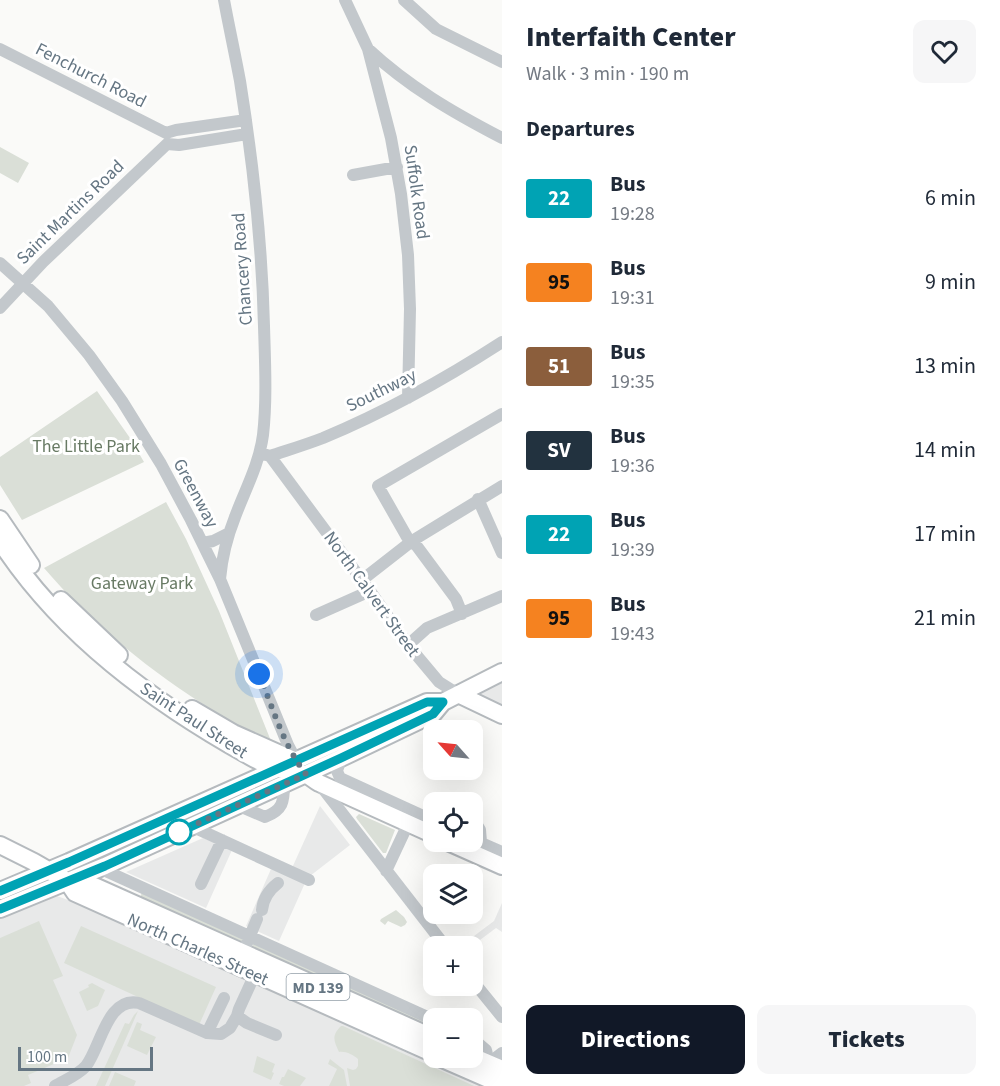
<!DOCTYPE html>
<meta charset="utf-8">
<style>
body{margin:0;font-family:"Source Sans 3",sans-serif;background:#f6f6f7;color:#1f2937;height:100vh;display:flex;flex-direction:column;font-size:22px;white-space:nowrap}
*{box-sizing:border-box;margin:0}
p{font-size:20px;color:#747a83}
.icon{flex:none;width:33px;height:33px;fill:none;stroke:currentColor;stroke-width:2;stroke-linecap:round;stroke-linejoin:round}
.map{position:relative;flex:1;overflow:hidden}
.drawer{display:flex;flex-direction:column;background:#fff;width:498px}
.drawer>*{flex:none}
.badge{padding:0 12px;border-radius:4px;font-size:21px;line-height:39px}
.needle{width:39px;rotate:297deg}
.tools{position:absolute;left:423px;top:720px;display:grid;gap:12px}
.tools a{display:grid;place-items:center;width:60px;height:60px;border-radius:12px;background:#fff;box-shadow:0 6px 24px #0002;font-size:30px}
.scale{position:absolute;left:18px;bottom:15px;width:135px;box-sizing:border-box;padding-left:6px;border:3px solid #657683;border-top:0;font-size:16px;line-height:21px;white-space:nowrap;color:#657683;-webkit-text-stroke:4px #fff;paint-order:stroke}
.you{position:absolute;width:30px;height:30px;margin:-15px;border:4px solid #fff;border-radius:50%;background:#1a73e8;box-shadow:0 0 0 9px #1a73e833}
.map>.badge{position:absolute;translate:-50% -50%;box-shadow:0 0 0 3px #fff}
h2{padding:0 24px;font-size:22px;line-height:54px}
.round{display:grid;place-items:center;flex:none;width:63px;height:63px;border-radius:12px;background:#f6f6f7}
.headline{display:flex;align-items:center;justify-content:space-between;height:102px;padding:0 24px}
h1{font-size:28px;font-weight:800;line-height:45px}
.button{display:flex;gap:12px;margin-top:auto;padding:12px 24px}
.button a{flex:1;height:69px;border-radius:12px;background:#111827;color:#fff;font-size:24px;font-weight:800;line-height:69px;text-align:center}
.button a+a{background:#f6f6f7;color:#1f2937}
ul{padding:0;list-style:none}
li{display:flex;align-items:center;gap:18px;height:84px;padding:0 24px}
li div{flex:1}
li b{display:block;font-size:22px}
li em{font-style:normal}
li .badge{min-width:66px;font-weight:700;text-align:center}
main{display:flex;flex:1;min-height:0}
.map>svg:first-child{display:block}
.built{fill:#e8e9e9}
.green{fill:#dadfd7}
.lines{fill:none;stroke-linecap:round;stroke-linejoin:round}
.major-casing{stroke:#b5babe;stroke-width:20}
.minor{stroke:#c3c8cc;stroke-width:12}
.major{stroke:#fff;stroke-width:16}
.line-casing{stroke:#fff;stroke-width:14}
.line{stroke:#00a3b4;stroke-width:9}
.walk{stroke:#657683;stroke-width:6;stroke-dasharray:0 10.8}
.stop-dot{fill:#fff;stroke:#00a3b4;stroke-width:3}
.labels{text-anchor:middle;stroke-width:6;stroke-linejoin:round;paint-order:stroke}
.shield{fill:#fff;stroke:#939fa8;stroke-width:1.5}
.shield-label{font-size:16px;font-weight:bold;fill:#657683}
.street-label{font-size:18px;fill:#657683;stroke:#fff}
.park-label{font-size:18px;fill:#687a64;stroke:#fff}
</style>
<main>
<div class="map">
<svg width="502" height="1086" viewBox="0 0 502 1086">
<rect width="100%" height="100%" fill="#fafaf8"/>
<path class="built" d="M 502,681 L 502,707 L 480,697 L 480,690 Z
M 320,806 L 350,845 L 310,876 L 292,868 Z
M 203,838 L 232,850 L 206,908 L 126,872 Z
M 271,869 L 305,883 L 279,941 L 246,926 Z
M 57,896 L 68,900 L 484,1086 L 0,1086 L 0,919 Z
M 502,903 L 502,932 L 496,928 L 472,946 L 463,946 L 462,945 L 494,921 Z"/>
<path class="green" d="M 0,147 L 29,163 L 18,183 L 0,173 Z
M 97,391 L 130,438 L 144,462 L 22,520 L 0,485 L 0,457 Z
M 166,502 L 186,539 L 219,611 L 271,741 C 254,736 230,721 214,711 C 151,672 93,625 44,568 Z
M 359,814 L 395,830 L 386,853 L 383,853 L 357,819 L 356,817 Z
M 142,892 L 244,938 L 242,943 L 140,898 Z
M 396,910 L 404,917 L 407,922 L 405,925 L 401,927 L 388,921 L 385,925 L 380,921 L 381,919 Z
M 39,921 L 63,976 L 53,980 L 77,1035 L 68,1058 L 28,1075 L 31,1083 L 24,1086 L 0,1086 L 0,938 Z
M 81,926 L 216,987 L 199,1025 L 64,963 Z
M 253,943 L 327,976 L 324,981 L 252,948 Z
M 92,983 L 105,990 L 98,1006 L 87,1011 L 79,992 L 89,987 L 88,985 Z
M 345,984 L 433,1023 L 433,1029 L 344,989 Z
M 138,1011 L 105,1086 L 96,1086 L 125,1023 L 129,1024 L 134,1015 Z
M 137,1022 L 142,1024 L 140,1030 L 156,1037 L 147,1055 L 127,1046 Z
M 341,1026 L 343,1026 L 474,1086 L 350,1086 L 347,1068 L 353,1070 L 356,1069 L 358,1066 L 358,1059 C 353,1055 346,1051 339,1052 C 334,1041 331,1036 341,1026 Z
M 257,1056 L 275,1064 L 272,1072 L 274,1073 L 271,1080 L 253,1072 Z
M 330,1059 L 344,1070 L 347,1086 L 329,1086 L 337,1069 L 328,1064 Z
M 288,1069 L 306,1078 L 300,1086 L 284,1086 L 279,1084 L 282,1077 L 284,1077 Z
M 115,1072 L 136,1081 L 134,1086 L 109,1086 Z"/>
<g class="lines">
<g class="major-casing">
<path id="major" d="M 0,519 L 31,565
M 0,541 C 61,635 154,703 251,757 C 263,764 276,768 290,771 C 295,773 302,773 307,775 C 311,777 315,781 319,783 L 434,835
M 61,600 L 119,655
M 458,694 L 502,715
M 192,709 L 233,733 L 296,761
M 448,842 L 502,866
M 0,845 L 34,862 L 67,881 L 92,885 L 434,1038
M 67,881 L 75,893 L 434,1054
M 0,891 L 69,862 L 427,702 L 443,702
M 0,909 L 105,866 L 341,758 L 433,714 L 443,702 L 502,672
M 472,1056 L 502,1069
M 440,1058 L 502,1085"/>
</g>
<path class="minor" d="M 345,0 L 368,49 L 391,138 L 401,194 L 408,255 L 410,309 L 408,398
M 404,0 L 436,29 L 502,62
M 0,49 L 166,133
M 368,49 C 409,87 452,112 502,138
M 166,133 L 176,130 L 246,120
M 167,144 L 179,145 L 247,134
M 353,175 L 397,167
M 0,263 L 48,306 L 89,355 L 122,401 L 161,464 L 191,520 L 220,579 L 288,745 L 298,764
M 0,308 L 43,262 L 167,144
M 260,453 L 270,456 L 370,591 L 408,645 L 439,682 L 458,694
M 270,456 C 288,450 305,445 323,438 C 385,412 445,379 502,342
M 478,499 L 502,553
M 203,543 L 213,541 L 229,533
M 220,579 C 222,557 227,537 235,517 C 245,490 259,465 263,435 C 267,400 265,361 264,326 C 262,244 253,162 240,81 C 235,54 229,27 224,0
M 362,580 L 412,541 L 502,486
M 462,614 L 456,599 L 416,545 L 407,537 L 378,486 L 502,414
M 316,615 L 370,591
M 408,645 L 427,628 L 502,596
M 341,758 L 337,771 L 340,778 L 434,821
M 321,786 L 445,946
M 237,805 L 265,817 C 283,810 284,802 284,784
M 472,817 L 480,830 L 481,842
M 191,826 L 309,880
M 472,839 L 502,852
M 105,866 L 108,872 L 434,1020
M 386,871 L 408,824
M 201,884 L 222,840
M 262,910 C 263,899 269,890 278,883
M 247,943 L 257,919
M 472,980 L 502,1017
M 237,1016 L 247,1023 L 276,1035
M 207,1033 L 224,998
M 472,1038 L 486,1050 L 489,1063 L 502,1053
M 55,1086 C 65,1080 78,1075 86,1066 C 101,1047 107,996 139,1003 L 207,1033 L 221,1034 L 230,1028 L 237,1016 L 239,1009 L 255,974"/>
<use href="#major" class="major"/>
</g>
<g class="lines">
<g class="line-casing">
<path id="line" d="M 0,891 L 69,862 L 427,702 L 443,702 L 433,714 L 341,758 L 105,866 L 0,909"/>
</g>
<use href="#line" class="line"/>
<path class="walk" d="M 179,832 L 306,774 C 283,745 273,708 259,674"/>
</g>
<circle class="stop-dot" cx="179" cy="832" r="12"/>
<g class="labels">
<rect class="shield" x="286.5" y="974" width="63" height="26" rx="4.5"/>
<g class="shield-label">
<text x="318" y="993">MD 139</text>
</g>
<g class="street-label">
<text transform="translate(91 75) rotate(27)" y="6">Fenchurch Road</text>
<text transform="translate(417 192) rotate(82)" y="6">Suffolk Road</text>
<text transform="translate(70 212) rotate(-44)" y="6">Saint Martins Road</text>
<text transform="translate(242 269) rotate(-94)" y="6">Chancery Road</text>
<text transform="translate(381 390) rotate(-26)" y="6">Southway</text>
<text transform="translate(196 493) rotate(62)" y="6">Greenway</text>
<text transform="translate(372 594) rotate(54)" y="6">North Calvert Street</text>
<text transform="translate(194 720) rotate(33)" y="6">Saint Paul Street</text>
<text transform="translate(198 949) rotate(24)" y="6">North Charles Street</text>
</g>
<g class="park-label">
<text x="86" y="452">The Little Park</text>
<text x="142" y="589">Gateway Park</text>
</g>
</g>
</svg>
<div class="tools">
<a><svg class="needle" viewBox="-14 -14 28 28"><path d="M0-13l5 13h-10z" fill="#e53935"/><path d="M0 13l5-13h-10z" fill="#747a83"/></svg></a>
<a><svg class="icon" aria-label="locate" viewBox="0 0 24 24"><circle cx="12" cy="12" r="6"/><path d="M12 2v4M12 18v4M2 12h4M18 12h4"/></svg></a>
<a><svg class="icon" aria-label="layers" viewBox="0 0 24 24"><path d="M12 4l9 5-9 5-9-5zM3 14l9 5 9-5"/></svg></a>
<a>+</a>
<a>−</a>
</div>
<div class="scale">100 m</div>
<div class="you" style="left:259px;top:674px"></div>
</div>
<section class="drawer">
<div class="headline"><div><h1>Interfaith Center</h1><p>Walk · 3 min · 190 m</p></div><a class="round"><svg class="icon" aria-label="heart" viewBox="0 0 24 24"><path d="M12 20l-8-8c-3-5 5-10 8-4 3-6 11-1 8 4z"/></svg></a></div>
<h2>Departures</h2>
<ul>
<li><span class="badge" style="background:#00a3b4;color:#fff">22</span><div><b>Bus</b><p>19:28</p></div><em>6 min</em></li>
<li><span class="badge" style="background:#f58220;color:#111">95</span><div><b>Bus</b><p>19:31</p></div><em>9 min</em></li>
<li><span class="badge" style="background:#8b5e3c;color:#fff">51</span><div><b>Bus</b><p>19:35</p></div><em>13 min</em></li>
<li><span class="badge" style="background:#22323f;color:#fff">SV</span><div><b>Bus</b><p>19:36</p></div><em>14 min</em></li>
<li><span class="badge" style="background:#00a3b4;color:#fff">22</span><div><b>Bus</b><p>19:39</p></div><em>17 min</em></li>
<li><span class="badge" style="background:#f58220;color:#111">95</span><div><b>Bus</b><p>19:43</p></div><em>21 min</em></li>
</ul>
<div class="button"><a>Directions</a><a>Tickets</a></div>
</section>
</main>
